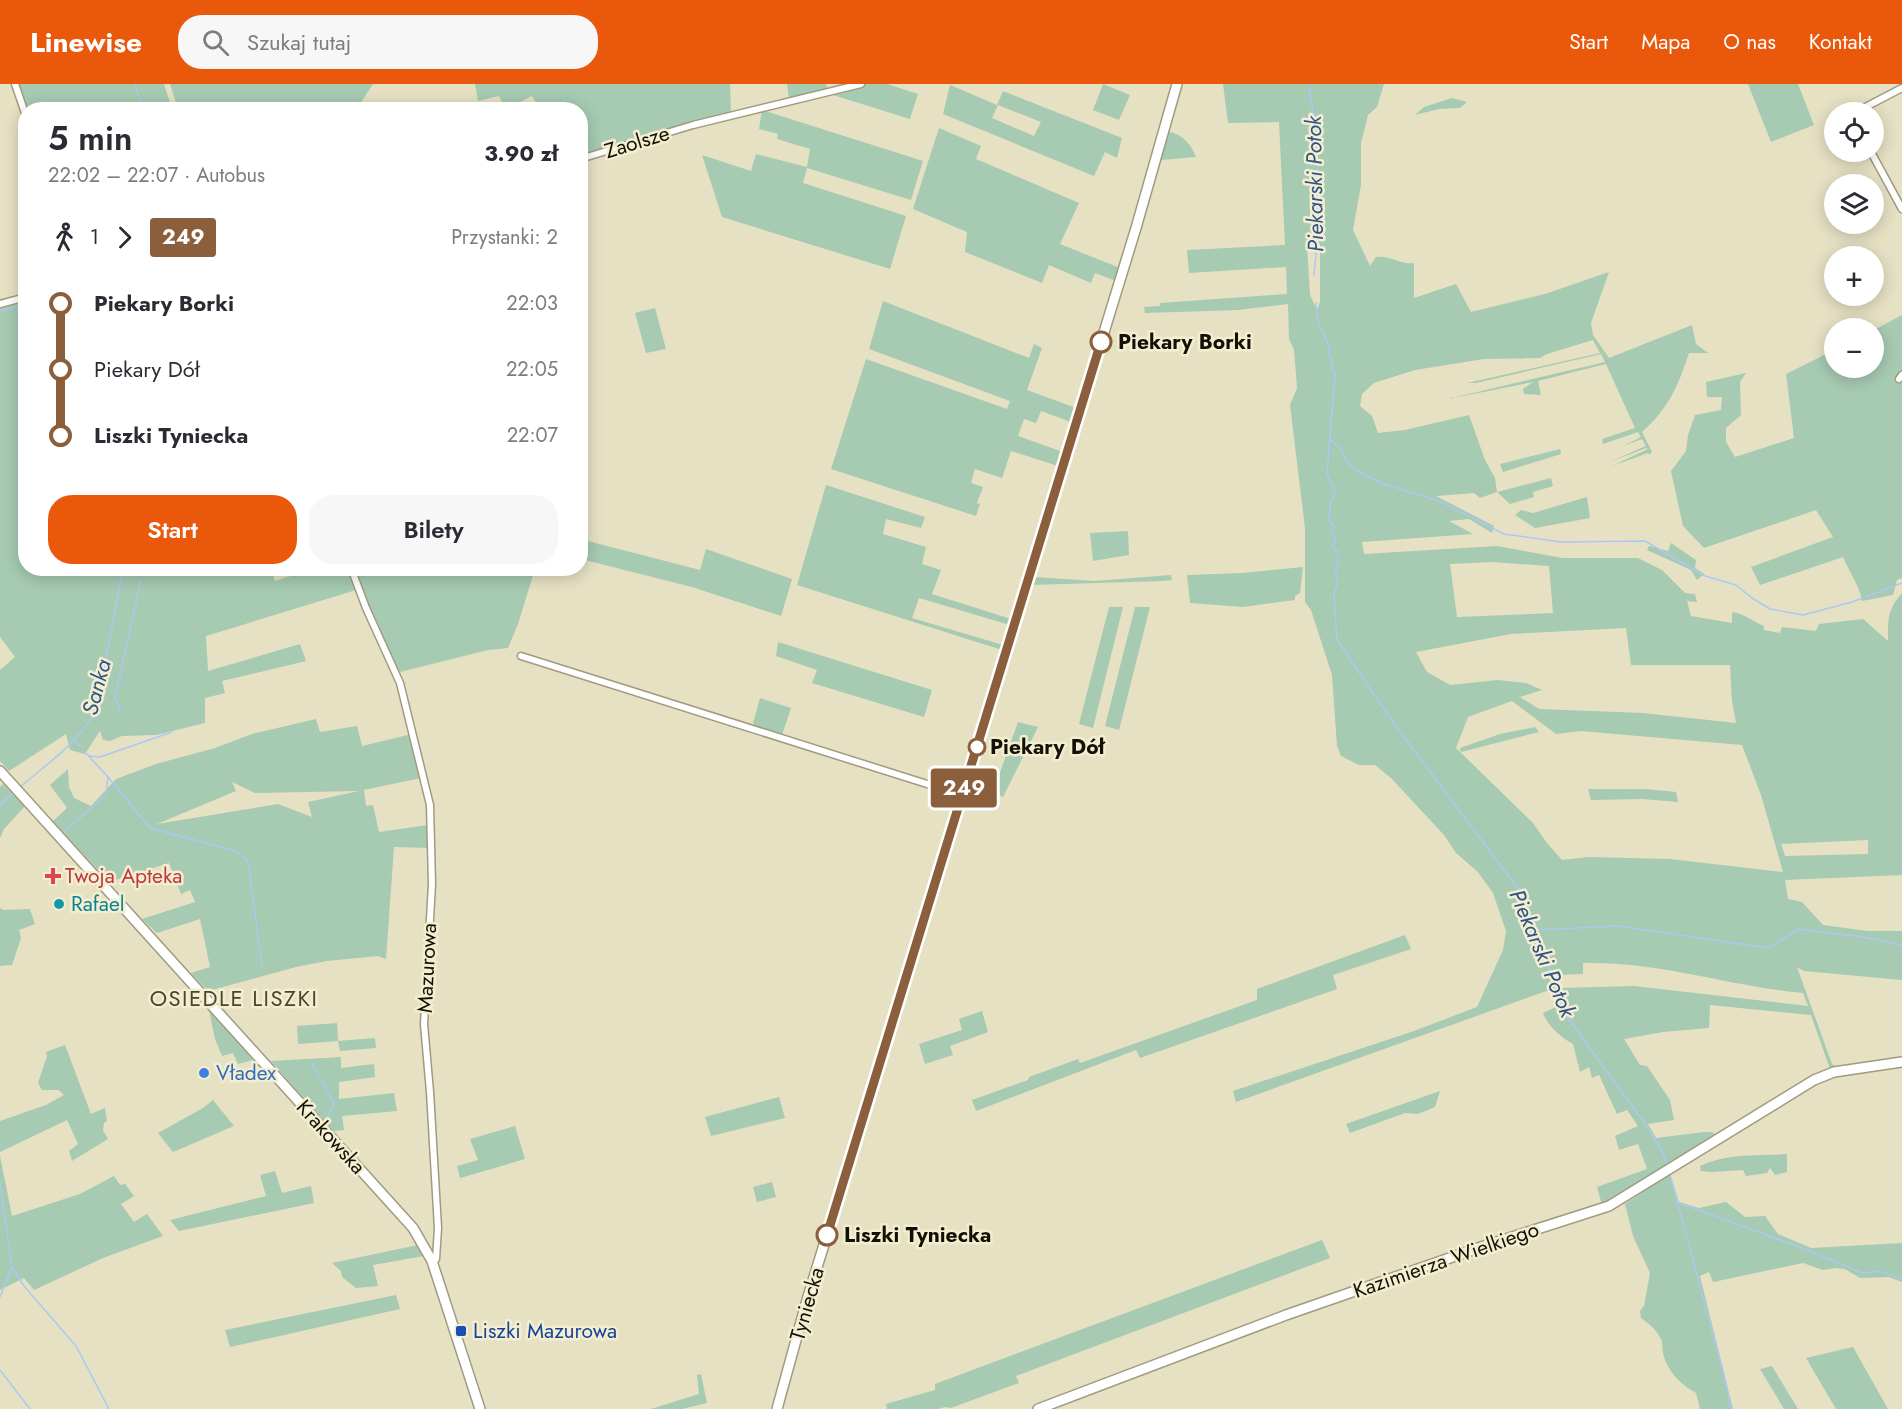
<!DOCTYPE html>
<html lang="pl">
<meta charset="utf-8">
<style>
body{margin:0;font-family:Jost,sans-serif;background:#f7f7f7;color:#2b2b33;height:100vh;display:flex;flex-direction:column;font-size:22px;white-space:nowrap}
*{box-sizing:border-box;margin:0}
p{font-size:20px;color:#7c7c81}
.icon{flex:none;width:33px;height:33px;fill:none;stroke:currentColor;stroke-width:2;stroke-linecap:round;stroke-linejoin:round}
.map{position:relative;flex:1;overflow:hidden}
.details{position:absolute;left:18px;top:18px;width:570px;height:474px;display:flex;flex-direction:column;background:#fff;border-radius:24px;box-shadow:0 3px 15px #0003}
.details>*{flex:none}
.badge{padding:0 12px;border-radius:4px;font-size:21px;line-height:39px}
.buttons{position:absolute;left:1824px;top:18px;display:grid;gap:12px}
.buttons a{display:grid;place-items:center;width:60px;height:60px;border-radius:50%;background:#fff;box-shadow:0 3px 15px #0003;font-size:30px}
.map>.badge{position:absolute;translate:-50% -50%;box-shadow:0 0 0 3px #fff}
.legs{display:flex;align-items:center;gap:9px;height:66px;padding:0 30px;font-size:20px}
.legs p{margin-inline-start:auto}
.head{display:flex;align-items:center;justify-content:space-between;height:102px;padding:0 30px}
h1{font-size:33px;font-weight:600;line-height:45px}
.cta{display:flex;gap:12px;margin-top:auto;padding:12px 30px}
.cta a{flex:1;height:69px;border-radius:24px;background:#ea580c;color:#fff;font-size:24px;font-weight:600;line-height:69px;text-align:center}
.cta a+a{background:#f7f7f7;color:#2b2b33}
ul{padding:0 30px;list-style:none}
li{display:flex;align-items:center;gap:21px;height:66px;font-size:22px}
li i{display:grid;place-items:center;width:9px;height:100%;margin:0 8px;background:currentColor}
li i::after{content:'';width:15px;height:15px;margin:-8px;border:4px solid;border-radius:50%;background:#fff}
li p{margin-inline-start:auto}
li:first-child i{background:linear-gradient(#0000 50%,currentColor 0)}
li:last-child i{background:linear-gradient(currentColor 50%,#0000 0)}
header{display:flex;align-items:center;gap:36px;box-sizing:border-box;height:84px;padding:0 30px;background:#ea580c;color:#fff}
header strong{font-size:28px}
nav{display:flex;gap:33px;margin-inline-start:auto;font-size:21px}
.search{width:420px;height:54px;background:#f7f7f7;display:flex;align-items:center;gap:15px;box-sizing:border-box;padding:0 21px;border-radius:24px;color:#7c7c81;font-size:22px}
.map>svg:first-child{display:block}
.green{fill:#a6cab2;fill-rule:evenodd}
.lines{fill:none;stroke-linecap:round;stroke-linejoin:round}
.stream{stroke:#acc8f3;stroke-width:1.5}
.street-casing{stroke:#a09b7f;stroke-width:9}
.secondary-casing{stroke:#a09b7f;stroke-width:12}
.street{stroke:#fff;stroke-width:6}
.secondary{stroke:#fff;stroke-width:9}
.line-1-casing{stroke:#fff;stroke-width:14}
.line-1{stroke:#8b5e3c;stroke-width:9}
.stop-1-dot{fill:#fff;stroke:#8b5e3c;stroke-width:3}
.health-dot{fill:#e0444e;stroke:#f3eed0;stroke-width:2}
.culture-dot{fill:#0f9aa8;stroke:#f3eed0;stroke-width:2}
.shop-dot{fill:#3f7fe0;stroke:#f3eed0;stroke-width:2}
.transit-dot{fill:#1a4fb4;stroke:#f3eed0;stroke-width:2}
.labels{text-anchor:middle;stroke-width:5;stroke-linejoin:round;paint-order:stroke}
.street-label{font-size:21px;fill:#131107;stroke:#f3eed0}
.stop-label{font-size:21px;font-weight:bold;fill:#131107;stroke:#f3eed0;text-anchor:start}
.health-label{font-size:21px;fill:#be3a42;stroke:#f3eed0;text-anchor:start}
.culture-label{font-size:21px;fill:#0d838f;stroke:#f3eed0;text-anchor:start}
.shop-label{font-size:21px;fill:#366cbe;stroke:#f3eed0;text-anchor:start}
.transit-label{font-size:21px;fill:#164399;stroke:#f3eed0;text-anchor:start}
.water-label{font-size:22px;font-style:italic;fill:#2f5288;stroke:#f3eed0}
.neighbourhood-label{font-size:22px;letter-spacing:1.5px;fill:#4a452c;stroke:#f3eed0}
</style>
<header>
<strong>Linewise</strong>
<div class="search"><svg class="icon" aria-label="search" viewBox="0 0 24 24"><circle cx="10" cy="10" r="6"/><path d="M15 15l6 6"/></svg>Szukaj tutaj</div>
<nav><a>Start</a><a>Mapa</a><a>O nas</a><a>Kontakt</a></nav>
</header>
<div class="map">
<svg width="1902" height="1325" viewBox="0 0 1902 1325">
<rect width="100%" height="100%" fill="#e6e1c3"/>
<path class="green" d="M 16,0 L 164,0 L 172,25 L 26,26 Z
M 170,0 L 373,0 L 356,26 L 178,25 Z
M 475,0 L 730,0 L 731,28 L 581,72 L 580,26 L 540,25 L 532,12 L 506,25 L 499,12 L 478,17 Z
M 787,0 L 826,0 L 828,7 L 789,15 Z
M 867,0 L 887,0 L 918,10 L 910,35 L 833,11 Z
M 1103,0 L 1130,11 L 1119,36 L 1093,26 Z
M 1223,0 L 1384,0 L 1377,23 L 1368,31 L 1361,59 L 1361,101 L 1353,146 L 1370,182 L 1376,173 C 1390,171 1400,181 1414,179 L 1414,214 L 1456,200 L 1471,228 L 1545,210 L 1609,188 L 1591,239 L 1593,251 L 1609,274 L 1692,241 L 1696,260 L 1708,269 L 1689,269 C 1678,302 1669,324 1642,348 L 1652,368 L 1649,371 L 1648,369 L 1612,382 L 1648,365 L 1646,364 L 1607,379 L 1646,362 L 1642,355 L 1623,362 L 1641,353 L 1638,348 L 1603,360 L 1602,355 L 1635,344 L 1606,280 L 1538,297 L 1541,311 L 1524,310 L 1523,305 L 1533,298 L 1448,315 L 1605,278 L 1601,270 L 1476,299 L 1467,299 L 1600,269 L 1593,256 L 1547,270 L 1540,274 L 1484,275 L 1415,286 L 1374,299 L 1362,310 L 1360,322 L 1372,332 L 1378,349 L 1405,346 L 1469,331 L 1485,376 L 1495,394 L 1497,408 L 1551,394 L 1553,402 L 1533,408 L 1534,413 L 1510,420 L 1497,408 L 1480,414 L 1474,409 L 1436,412 L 1494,442 L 1492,449 L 1469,435 L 1449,437 L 1473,450 L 1362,458 L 1364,470 L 1497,462 L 1563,474 L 1638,474 L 1662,486 L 1685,509 L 1695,510 L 1697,518 L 1687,517 L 1691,532 L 1732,539 L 1732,528 C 1745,530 1752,537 1764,542 L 1764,546 L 1780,549 L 1782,543 L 1816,547 L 1819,540 L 1863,535 L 1888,557 C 1888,536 1887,526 1902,509 L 1902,791 L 1785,796 L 1788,815 L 1802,818 L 1823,841 L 1868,847 L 1902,847 L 1902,896 L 1804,887 L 1797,883 L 1832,980 L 1840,985 L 1830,985 L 1811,931 L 1710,921 L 1709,944 L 1663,948 L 1624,955 L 1640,981 L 1647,982 L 1670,1016 L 1674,1036 L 1648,1040 L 1656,1054 L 1704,1048 L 1712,1048 L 1715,1051 L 1602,1121 L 1597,1103 L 1647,1085 L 1638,1060 L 1619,1066 L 1615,1052 L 1638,1042 L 1627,1026 L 1617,1030 L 1599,991 L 1592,994 L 1589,983 L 1580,988 L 1573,960 C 1561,953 1548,943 1543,929 L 1560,921 L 1552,905 L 1236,1018 L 1233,1007 L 1414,947 L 1477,923 L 1503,866 L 1506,847 L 1493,809 L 1478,788 L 1456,769 L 1444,751 L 1391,694 L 1375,681 L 1359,681 L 1341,672 L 1337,662 L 1332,591 L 1311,526 L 1305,518 L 1305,444 L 1290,321 L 1297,304 L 1294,266 L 1289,255 L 1288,220 L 1238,226 L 1145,229 L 1144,223 L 1160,222 L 1160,219 L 1287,210 L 1286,183 L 1189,189 L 1187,166 L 1285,161 L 1279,38 L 1228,39 ZM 1320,160 L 1320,218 L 1317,226 L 1310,211 L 1307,162 ZM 1492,478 L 1549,482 L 1553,529 L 1457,533 L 1450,480 ZM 1626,544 L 1631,581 L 1730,581 L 1732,617 L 1736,639 L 1643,629 L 1539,625 L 1520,613 L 1542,606 L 1526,599 L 1498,596 L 1450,601 L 1427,588 L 1416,568 L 1511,550 ZM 1512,617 L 1556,650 L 1581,647 L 1742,661 L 1761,711 L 1783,788 L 1670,775 L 1588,773 L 1562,776 L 1547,759 L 1533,739 L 1456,664 L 1468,633 ZM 1868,756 L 1868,770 L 1785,772 L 1781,760 ZM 1583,879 C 1658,877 1729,902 1803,909 L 1808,922 L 1634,902 L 1561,904 L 1559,891 L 1583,890 Z
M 1748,0 L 1798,0 L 1814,41 L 1771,58 Z
M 950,1 L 997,21 L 1003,7 L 1122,54 L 1117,74 L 1105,68 L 1094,92 L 943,30 ZM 998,21 L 1041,38 L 1034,52 L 992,34 Z
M 1452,14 L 1467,18 L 1460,24 L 1439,25 L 1415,31 L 1424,23 Z
M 762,26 L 923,77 L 911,116 L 807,84 L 803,99 L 906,132 L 890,185 L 722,133 L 702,71 L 751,87 L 756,70 L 807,83 L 810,65 L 777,55 L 778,50 L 759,45 Z
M 939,44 L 981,62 L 976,75 L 1079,119 L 1060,160 L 1120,184 L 1116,197 L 1095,189 L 1091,199 L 1049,181 L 1042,199 L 965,168 L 967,148 L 913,125 Z
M 1169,48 C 1182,50 1191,60 1196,73 L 1161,76 Z
M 25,216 L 26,484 L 271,485 L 275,497 L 312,485 L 349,485 L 356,506 L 206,552 L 208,587 L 300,560 L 306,577 L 222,597 L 225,609 L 205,614 L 205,639 L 156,651 L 122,652 L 110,657 L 103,656 L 100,647 L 85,670 L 70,666 L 66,650 L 9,687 L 0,677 L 0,586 L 15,573 L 0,553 L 0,224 Z
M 883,217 L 1029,274 L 1034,260 L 1042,264 L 1027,306 L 1076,324 L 1071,338 L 1041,327 L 1036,339 L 1024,335 L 1018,352 L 1063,368 L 1058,382 L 1011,367 L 1002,394 L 975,385 L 971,399 L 983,403 L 977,419 L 980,420 L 976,432 L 831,385 L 866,275 L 1007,325 L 1010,317 L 869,265 Z
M 655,224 L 666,265 L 646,269 L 635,229 Z
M 1902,231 L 1902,494 L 1897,496 L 1893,511 L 1862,517 C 1860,502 1849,488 1843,473 L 1760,501 L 1751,483 L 1833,453 L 1816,426 L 1704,464 L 1683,442 L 1671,387 L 1686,367 L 1688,351 L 1695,331 L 1721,326 L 1722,313 L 1707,313 L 1706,298 L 1746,289 L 1740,298 L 1741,331 L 1726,344 L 1726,358 L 1735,373 L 1794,354 L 1786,290 L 1834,266 L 1834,284 L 1874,284 L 1874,246 Z
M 1560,365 L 1561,370 L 1503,388 L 1500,380 Z
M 826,401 L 925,433 L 921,444 L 886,435 L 883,450 L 926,463 L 922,480 L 941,486 L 932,510 L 1011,535 L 1010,541 L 919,514 L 912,534 L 1003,561 L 1002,566 L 797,501 Z
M 1587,413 L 1590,434 L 1535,444 L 1515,431 L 1521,426 L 1533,429 Z
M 1128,447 L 1129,471 L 1093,477 L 1090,449 Z
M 580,455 L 700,486 L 706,465 L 792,495 L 781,532 L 692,503 L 581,475 Z
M 1671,459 L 1696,476 L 1695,484 L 1704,490 L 1697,496 L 1691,486 L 1647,466 L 1649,462 L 1668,467 Z
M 1303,483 L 1300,509 L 1295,512 L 1295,516 L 1243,523 L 1190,519 L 1187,491 L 1242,489 Z
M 354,485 L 535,485 L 518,540 L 508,564 L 488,566 L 400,588 L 382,555 Z
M 1171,491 L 1172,496 L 1162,497 L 1031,501 L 1033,493 L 1095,497 Z
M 1109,523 L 1123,523 L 1093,644 L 1079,640 Z
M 1135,523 L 1150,523 L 1119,646 L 1105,642 Z
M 778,558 L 932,606 L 924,633 L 812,599 L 817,586 L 776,572 Z
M 760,614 L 791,624 L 782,651 L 756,643 L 753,639 Z
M 316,635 L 320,648 L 357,642 L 362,662 L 408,651 L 421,694 L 364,706 L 366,722 L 373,721 L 379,748 L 428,741 L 430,764 L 394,763 L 386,875 L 378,872 L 327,877 L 296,883 L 208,907 L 191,889 L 210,883 L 200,835 L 157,849 L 142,835 L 195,818 L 190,806 L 181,810 L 169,779 L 109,798 L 53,737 L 67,724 L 50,701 L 68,685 L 69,703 L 74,714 L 91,722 L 116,695 L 156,680 L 215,664 L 252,650 ZM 232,698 L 255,709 L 359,707 L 308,718 L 312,733 L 278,720 L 157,740 L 236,707 Z
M 1018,638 L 1038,643 L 1003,713 L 993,708 Z
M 1535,643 L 1539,648 L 1461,668 L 1460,664 L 1500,650 Z
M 3,700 L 25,722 L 4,745 L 0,754 L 0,703 Z
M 1588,705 L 1645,705 L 1676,708 L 1678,718 L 1642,715 L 1591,716 Z
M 0,824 L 3,826 L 30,825 L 35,840 L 19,846 L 21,854 L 12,881 L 0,882 Z
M 1405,851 L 1411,865 L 1333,891 L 1337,905 L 1140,974 L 1136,966 L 976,1027 L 972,1016 L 1028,996 L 1029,993 L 1078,975 L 1080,979 L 1257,916 L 1257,905 Z
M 209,926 L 253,976 L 238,980 L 233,969 L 222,972 L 215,955 Z
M 982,927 L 988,948 L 950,962 L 953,971 L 925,980 L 919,960 L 962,946 L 959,935 Z
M 337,939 L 338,957 L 375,954 L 376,964 L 340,967 L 338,957 L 298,960 L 297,942 Z
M 65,961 L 91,1030 L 105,1024 L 107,1037 L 104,1039 L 103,1046 L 108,1055 L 72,1077 L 69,1067 L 78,1060 L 67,1036 L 0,1068 L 0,1037 L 46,1021 L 64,1011 L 59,1006 L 42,1006 L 38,999 L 47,972 L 46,968 Z
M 341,973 L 341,984 L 374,980 L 375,993 L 339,998 L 339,1015 L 394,1009 L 397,1027 L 342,1032 L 344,1046 L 333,1047 L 271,977 Z
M 1440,1007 L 1435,1023 L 1418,1030 L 1405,1029 L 1350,1049 L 1346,1040 Z
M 779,1013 L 785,1034 L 711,1052 L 705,1033 Z
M 213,1016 L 234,1042 L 173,1068 L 158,1049 L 203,1024 Z
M 515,1042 L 525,1075 L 460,1094 L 457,1082 L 478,1076 L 470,1055 Z
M 1787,1070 L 1787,1088 L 1775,1091 L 1770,1084 L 1767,1089 L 1746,1092 L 1743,1086 L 1712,1088 L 1701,1087 L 1700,1082 C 1726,1069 1759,1072 1787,1070 Z
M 0,1072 L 12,1132 L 80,1110 L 114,1092 L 120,1101 L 125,1100 L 134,1112 L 121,1120 L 134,1138 L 147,1130 L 163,1152 L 103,1174 L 34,1206 L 24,1194 L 0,1206 Z
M 275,1087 L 282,1109 L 311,1102 L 314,1119 L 179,1147 L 170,1136 L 266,1112 L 260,1091 Z
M 1670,1090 L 1679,1118 L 1699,1124 L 1726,1118 L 1745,1133 L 1765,1132 L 1778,1150 L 1811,1164 L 1902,1159 L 1902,1198 L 1889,1193 L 1860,1194 L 1845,1185 L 1836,1184 L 1823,1186 L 1803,1179 L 1713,1198 L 1709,1188 L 1700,1192 L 1733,1325 L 1700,1325 L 1696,1309 C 1680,1300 1667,1287 1663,1269 C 1662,1264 1663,1259 1661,1255 C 1657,1246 1648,1239 1641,1234 L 1640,1227 L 1644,1222 L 1650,1189 L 1633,1152 L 1625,1120 Z
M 772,1098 L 776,1113 L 757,1118 L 753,1103 Z
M 1322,1156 L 1330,1174 L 1016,1292 L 1019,1299 L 951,1324 L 945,1323 L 937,1325 L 887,1325 L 886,1320 L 935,1306 L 935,1300 Z
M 418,1161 L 424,1172 L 373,1181 L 378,1202 L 356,1204 L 342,1193 L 341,1187 L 332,1179 Z
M 396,1211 L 400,1225 L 230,1263 L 225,1246 Z
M 1853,1263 L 1888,1325 L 1836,1325 L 1806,1274 Z
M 1772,1282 L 1798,1325 L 1784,1325 L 1760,1285 Z
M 701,1290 L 707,1319 L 682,1325 L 651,1325 L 699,1310 L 697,1291 Z"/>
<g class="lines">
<path class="stream" d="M 135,0 L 143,26
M 1309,0 L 1317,59 L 1318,149 L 1314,191
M 1316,219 L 1318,238 L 1329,262 L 1329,271 L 1333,278 L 1331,285 L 1335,289 L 1327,389 L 1335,409 L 1330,421 L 1329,437 L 1334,442 L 1331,449 L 1336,454 L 1332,463 L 1339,468 L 1335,476 L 1339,481 L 1335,489 L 1338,497 L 1334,510 L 1337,556 L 1388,631
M 0,227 L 26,220
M 1329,354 L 1340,364 L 1349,380 L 1356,386 L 1381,399 L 1442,418 L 1504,450 L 1561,458 L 1645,457 L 1705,492 L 1736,501 L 1752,514 L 1770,525 L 1803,531 L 1852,518 L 1902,499
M 118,628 L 119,623 L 115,614 L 141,496
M 1390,634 L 1520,807 L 1568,934 L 1648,1044 L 1663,1069 L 1667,1081
M 74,657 L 80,662
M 90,672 L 100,673 L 172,648
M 108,693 L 150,744 L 236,767 L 248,777 L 262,883
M 19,704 C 46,680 83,657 97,622 L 123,484
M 0,721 L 13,709
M 63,749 L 106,711 L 108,693 L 85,668
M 1536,846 L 1618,842 L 1768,864 L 1799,845 L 1864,853 L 1902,861
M 312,979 L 334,1020 L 327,1034
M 1670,1091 L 1724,1291 L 1731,1325
M 0,1099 L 12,1183 L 24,1202 L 76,1262 L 109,1325
M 1678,1120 L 1685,1121 L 1794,1161 L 1863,1189 L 1879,1187 L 1902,1195
M 0,1213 L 12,1183
M 0,1286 L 30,1325"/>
<g class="street-casing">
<path id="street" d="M 15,0 L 26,32
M 1856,28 L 1902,4
M 1871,68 L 1902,125
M 580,75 L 693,41 L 861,0
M 0,220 L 26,213
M 1899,295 L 1902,291
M 351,484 L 366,524 L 400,599 L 430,721 L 432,800 L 424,940 L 430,1008 L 438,1144 L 436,1175 L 432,1177
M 521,572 L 962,711"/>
</g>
<g class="secondary-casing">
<path id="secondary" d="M 0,687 L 413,1144 L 432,1177 L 480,1325
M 777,1325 L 807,1216 L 1136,144 L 1177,0
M 1038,1325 L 1286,1231 L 1487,1161 L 1609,1122 L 1814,996 L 1834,988 L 1902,978"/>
</g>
<use href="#street" class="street"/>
<use href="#secondary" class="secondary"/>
</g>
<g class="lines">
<g class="line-1-casing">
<path id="line-1" d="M 827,1151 L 1101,258"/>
</g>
<use href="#line-1" class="line-1"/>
</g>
<g class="stop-1-dot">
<circle cx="1101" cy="258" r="10"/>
<circle cx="977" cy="663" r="8"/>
<circle cx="827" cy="1151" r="10"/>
</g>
<path class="health-dot" d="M50 783h6v6h6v6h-6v6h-6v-6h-6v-6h6z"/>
<circle class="culture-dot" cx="59" cy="820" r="6"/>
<circle class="shop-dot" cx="204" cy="989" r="6"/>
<rect class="transit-dot" x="455" y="1241" width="12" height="12" rx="3"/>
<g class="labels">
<g class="street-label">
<text transform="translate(637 58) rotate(-17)" y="7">Zaolsze</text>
<text transform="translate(427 884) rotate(-87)" y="7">Mazurowa</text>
<text transform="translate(331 1053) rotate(48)" y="7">Krakowska</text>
<text transform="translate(1446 1176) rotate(-19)" y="7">Kazimierza Wielkiego</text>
<text transform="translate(807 1220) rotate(-74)" y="7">Tyniecka</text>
</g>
<g class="stop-label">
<text x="1118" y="265">Piekary Borki</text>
<text x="990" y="670">Piekary Dół</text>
<text x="844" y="1158">Liszki Tyniecka</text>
</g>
<g class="health-label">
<text x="65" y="799">Twoja Apteka</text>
</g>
<g class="culture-label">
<text x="71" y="827">Rafael</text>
</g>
<g class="shop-label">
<text x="216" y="996">Vładex</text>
</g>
<g class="transit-label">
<text x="473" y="1254">Liszki Mazurowa</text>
</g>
<g class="water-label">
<text transform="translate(1314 100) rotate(-91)" y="8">Piekarski Potok</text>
<text transform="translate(96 603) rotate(-75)" y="8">Sanka</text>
<text transform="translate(1543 869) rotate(67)" y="8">Piekarski Potok</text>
</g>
<g class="neighbourhood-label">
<text x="234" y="922">OSIEDLE LISZKI</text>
</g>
</g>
</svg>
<div class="buttons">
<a><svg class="icon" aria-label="locate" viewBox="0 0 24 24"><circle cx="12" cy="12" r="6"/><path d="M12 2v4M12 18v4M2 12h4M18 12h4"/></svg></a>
<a><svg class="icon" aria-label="layers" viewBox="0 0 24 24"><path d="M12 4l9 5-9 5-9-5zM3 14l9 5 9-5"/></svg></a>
<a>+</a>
<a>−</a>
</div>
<b class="badge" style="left:964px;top:704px;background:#8b5e3c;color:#fff">249</b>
<section class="details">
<div class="head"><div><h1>5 min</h1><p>22:02 – 22:07 · Autobus</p></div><b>3.90 zł</b></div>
<div class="legs"><svg class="icon" aria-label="walk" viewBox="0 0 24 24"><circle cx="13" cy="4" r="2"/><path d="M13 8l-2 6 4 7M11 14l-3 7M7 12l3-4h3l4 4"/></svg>1<svg class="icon" aria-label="forward" viewBox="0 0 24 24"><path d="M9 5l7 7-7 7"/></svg><b class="badge" style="background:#8b5e3c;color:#fff">249</b><p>Przystanki: 2</p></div>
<ul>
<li><i style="color:#8b5e3c"></i><b>Piekary Borki</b><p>22:03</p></li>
<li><i style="color:#8b5e3c"></i><span>Piekary Dół</span><p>22:05</p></li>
<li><i style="color:#8b5e3c"></i><b>Liszki Tyniecka</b><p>22:07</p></li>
</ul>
<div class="cta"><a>Start</a><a>Bilety</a></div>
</section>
</div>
